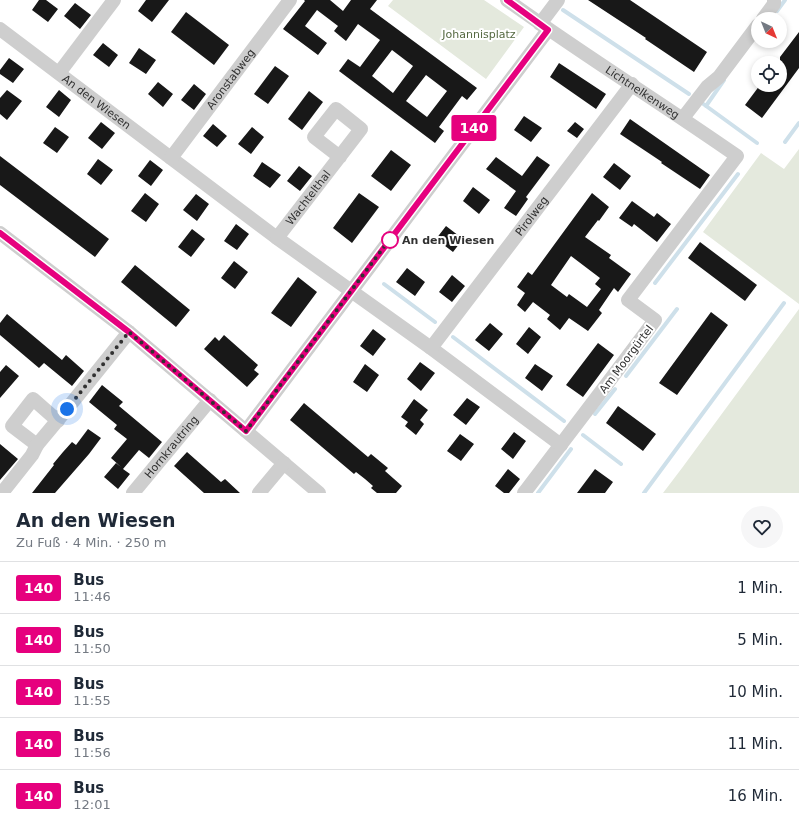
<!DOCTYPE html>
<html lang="de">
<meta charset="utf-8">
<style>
body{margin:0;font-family:"DejaVu Sans",sans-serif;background:#f6f6f7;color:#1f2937;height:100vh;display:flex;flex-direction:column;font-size:15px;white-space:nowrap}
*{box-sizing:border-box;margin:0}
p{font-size:13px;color:#747a83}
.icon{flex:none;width:22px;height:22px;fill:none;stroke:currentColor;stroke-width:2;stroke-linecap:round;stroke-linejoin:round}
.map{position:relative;height:493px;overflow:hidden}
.drawer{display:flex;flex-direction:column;background:#fff;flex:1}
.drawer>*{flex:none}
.badge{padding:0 8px;border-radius:3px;font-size:14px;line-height:26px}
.needle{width:26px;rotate:137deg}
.tools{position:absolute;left:751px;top:12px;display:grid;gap:8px}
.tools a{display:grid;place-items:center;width:36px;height:36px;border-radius:50%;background:#fff;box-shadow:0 2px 6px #0003;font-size:20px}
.you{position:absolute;width:20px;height:20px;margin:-10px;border:3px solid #fff;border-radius:50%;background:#1a73e8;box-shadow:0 0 0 6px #1a73e833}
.map>.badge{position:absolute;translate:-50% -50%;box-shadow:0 0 0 2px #fff}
.round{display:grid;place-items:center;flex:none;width:42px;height:42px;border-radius:21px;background:#f6f6f7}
.head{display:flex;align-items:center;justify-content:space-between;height:68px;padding:0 16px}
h1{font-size:19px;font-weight:600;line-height:30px}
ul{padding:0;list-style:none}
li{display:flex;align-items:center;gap:12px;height:52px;padding:0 16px;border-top:1px solid #e0e1e3}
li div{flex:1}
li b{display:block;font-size:15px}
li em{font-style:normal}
li .badge{min-width:44px;font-weight:700;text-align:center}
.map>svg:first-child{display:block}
.green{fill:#e4e9dd}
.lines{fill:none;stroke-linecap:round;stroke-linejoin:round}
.stream{stroke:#cee0ea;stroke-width:4}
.building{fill:#181818;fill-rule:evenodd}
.minor{stroke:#cecece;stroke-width:14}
.line-casing{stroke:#fff;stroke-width:9}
.line{stroke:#e6007e;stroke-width:6}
.walk{stroke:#313131;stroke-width:4;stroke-dasharray:0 7.2}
.stop-dot{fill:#fff;stroke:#e6007e;stroke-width:2}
.labels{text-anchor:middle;stroke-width:4;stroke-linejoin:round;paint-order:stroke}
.park-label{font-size:11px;fill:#556941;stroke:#fff}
.street-label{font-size:11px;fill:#313131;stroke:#fff}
.stop-label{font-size:11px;font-weight:bold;fill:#313131;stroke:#fff;text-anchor:start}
</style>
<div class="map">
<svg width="799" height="493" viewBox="0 0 799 493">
<rect width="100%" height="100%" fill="#fff"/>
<path class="green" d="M 393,0 L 484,0 L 524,27 L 486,79 L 388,6 Z
M 799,149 L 799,304 L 703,232 L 761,153 L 784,169 Z
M 799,309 L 799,493 L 663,493 L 682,468 Z"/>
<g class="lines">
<path class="stream" d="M 563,10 L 689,94
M 777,11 L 785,0
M 702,103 L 757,143
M 706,106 L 724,80
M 785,142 L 799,123
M 655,283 L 738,174
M 384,284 L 435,322
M 453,337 L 564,421
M 626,376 L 677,309
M 595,414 L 615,389
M 583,435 L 621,464
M 538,493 L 571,449
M 644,493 L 784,303"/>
</g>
<path class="building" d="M 39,0 L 46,0 L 58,9 L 48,22 L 32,10 Z
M 146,0 L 169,0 L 152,22 L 138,11 Z
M 304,0 L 330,0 L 343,11 L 351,0 L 377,0 L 370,9 L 477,88 L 467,100 L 462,96 L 439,127 L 444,131 L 435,143 L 339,71 L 348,59 L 360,67 L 380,40 L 358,24 L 346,41 L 334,31 L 338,26 L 317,10 L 305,26 L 327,43 L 318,55 L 283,29 L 305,1 ZM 392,50 L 413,66 L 393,93 L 372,76 ZM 426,75 L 447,91 L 427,117 L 406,101 Z
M 588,0 L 630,0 L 707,52 L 694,72 L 645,39 L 646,38 Z
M 75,3 L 91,15 L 80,29 L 64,16 Z
M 186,12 L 229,45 L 214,65 L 171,32 Z
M 799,32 L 799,68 L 762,118 L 745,105 L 760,85 L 780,85 L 780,57 Z
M 103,43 L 118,55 L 109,67 L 93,55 Z
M 139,48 L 156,60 L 146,74 L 129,63 Z
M 9,58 L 24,69 L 13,83 L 0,74 L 0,70 Z
M 559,63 L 606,94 L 596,109 L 550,77 Z
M 275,66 L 289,76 L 268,104 L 254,94 Z
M 158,82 L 173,94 L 163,107 L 148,94 Z
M 194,84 L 206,94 L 194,110 L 181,100 Z
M 7,90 L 22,101 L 7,120 L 0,114 L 0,98 Z
M 59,90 L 71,100 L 59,117 L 46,107 Z
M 309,91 L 323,102 L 302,130 L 288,119 Z
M 524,116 L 542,128 L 531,142 L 514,130 Z
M 630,119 L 710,175 L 700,189 L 661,163 L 662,162 L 620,134 Z
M 101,122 L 115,133 L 102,149 L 88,138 Z
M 575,122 L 584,129 L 577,138 L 567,131 Z
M 213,124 L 227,136 L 217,147 L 203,136 Z
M 55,127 L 69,137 L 57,153 L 43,143 Z
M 252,127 L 264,137 L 251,154 L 238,144 Z
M 391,150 L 411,165 L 391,191 L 371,176 Z
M 0,156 L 109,239 L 95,257 L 0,185 Z
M 537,156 L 550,165 L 526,197 L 528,199 L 516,216 L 504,208 L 516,191 L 486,169 L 496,157 L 522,176 Z
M 98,159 L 113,170 L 101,185 L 87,174 Z
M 150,160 L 163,170 L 151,186 L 138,176 Z
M 262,162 L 281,175 L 270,188 L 253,176 Z
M 614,163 L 631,176 L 620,190 L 603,177 Z
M 299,166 L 312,176 L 300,191 L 287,181 Z
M 473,187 L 490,200 L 479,214 L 463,201 Z
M 145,193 L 159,204 L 146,222 L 131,211 Z
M 359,193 L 379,207 L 352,243 L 333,228 Z
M 592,193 L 609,207 L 599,221 L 598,220 L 585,237 L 611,255 L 609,258 L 631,274 L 618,292 L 614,288 L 599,310 L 602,313 L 588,331 L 569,318 L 560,330 L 547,319 L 550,315 L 533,302 L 525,312 L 517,305 L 525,293 L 517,287 L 528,272 L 532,275 ZM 571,256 L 600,278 L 595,284 L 601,289 L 587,307 L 569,294 L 567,297 L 551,285 Z
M 196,194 L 209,204 L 197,221 L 183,210 Z
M 632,201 L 654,217 L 657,213 L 671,224 L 657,242 L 634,224 L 632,227 L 619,218 Z
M 236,224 L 249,234 L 237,250 L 224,241 Z
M 446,226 L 463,239 L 453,252 L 436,239 Z
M 192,229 L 205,239 L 191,257 L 178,247 Z
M 700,242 L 757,285 L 745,301 L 688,258 Z
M 234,261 L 248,272 L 235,289 L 221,278 Z
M 135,265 L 190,310 L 176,327 L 121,282 Z
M 407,268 L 425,282 L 415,296 L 396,282 Z
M 452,275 L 465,286 L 452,302 L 439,292 Z
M 298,277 L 317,292 L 291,327 L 271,313 Z
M 711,312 L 728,325 L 677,395 L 659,383 Z
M 7,314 L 62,360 L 66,355 L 84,371 L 72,386 L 44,363 L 39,368 L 0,335 L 0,323 Z
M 490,323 L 503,334 L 489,351 L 475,340 Z
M 529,327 L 541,337 L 528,354 L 516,344 Z
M 373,329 L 386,339 L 373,356 L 360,346 Z
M 224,335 L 258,365 L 254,370 L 259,374 L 247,387 L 204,349 L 215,337 L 219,341 Z
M 598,343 L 614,355 L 583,397 L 566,385 Z
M 420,362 L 435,373 L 421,391 L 407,379 Z
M 365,364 L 379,375 L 367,392 L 353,382 Z
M 535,364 L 553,376 L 542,391 L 525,378 Z
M 6,365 L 19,376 L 0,398 L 0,372 Z
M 102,385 L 123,402 L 119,406 L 162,442 L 149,458 L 139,450 L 123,469 L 130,474 L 118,489 L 104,477 L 116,463 L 121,467 L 111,458 L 127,439 L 114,429 L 117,425 L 89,402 Z
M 467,398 L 480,407 L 466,425 L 453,415 Z
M 414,399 L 428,410 L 420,420 L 424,424 L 416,435 L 405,426 L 408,422 L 401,417 Z
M 304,403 L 368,457 L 371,454 L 388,468 L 385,471 L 402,486 L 396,493 L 377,493 L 371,488 L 373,486 L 365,479 L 356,472 L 354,474 L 290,420 Z
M 618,406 L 656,434 L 643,451 L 606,423 Z
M 88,429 L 101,438 L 89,454 L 55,493 L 32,493 L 54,465 L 53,464 L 63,452 L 72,442 L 76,445 Z
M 514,432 L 526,441 L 513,459 L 501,449 Z
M 460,434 L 474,444 L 461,461 L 447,451 Z
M 0,444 L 18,459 L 0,480 Z
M 187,452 L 221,482 L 225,479 L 240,493 L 204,493 L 174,466 Z
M 508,469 L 520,479 L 509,493 L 504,493 L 495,486 Z
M 595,469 L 613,482 L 605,493 L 577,493 Z"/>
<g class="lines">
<g class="minor">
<path id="s1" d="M 507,0 C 582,54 661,103 737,156 L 628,300 L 655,320 C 612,378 568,435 524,493"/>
<path d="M 763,19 L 774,4 L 774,0"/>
<path d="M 540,24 L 558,0"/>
<path id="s2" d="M 0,29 L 277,238 L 431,348 L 561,445"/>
<path d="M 59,73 L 114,0"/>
<path d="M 683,118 L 707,87 L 719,77 L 758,25"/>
<path id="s3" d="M 171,158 L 290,0"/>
<path d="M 0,233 L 129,332 L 319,493"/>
<path id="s4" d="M 277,238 L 361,129 L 336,109 L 314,137 L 340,157"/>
<path id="s5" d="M 431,348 L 632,84"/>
<path d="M 58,421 L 33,399 L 12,426 L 37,445 L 67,409 L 129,332"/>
<path d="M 246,431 L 548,30"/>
<path d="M 5,489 L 32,455 L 37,445"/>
<path id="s6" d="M 133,493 L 210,400"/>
<path d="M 259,493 L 284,463"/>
</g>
</g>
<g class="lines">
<g class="line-casing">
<path id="line" d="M 0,233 L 129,332 L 246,431 L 548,30 L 507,0"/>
</g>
<use href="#line" class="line"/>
<path class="walk" d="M 67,409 L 129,332 L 246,431 L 390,239 L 390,240"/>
</g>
<circle class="stop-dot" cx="390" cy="240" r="8"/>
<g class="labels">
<g class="park-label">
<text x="479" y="38">Johannisplatz</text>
</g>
<g class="street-label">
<text dy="4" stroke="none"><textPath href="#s3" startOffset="99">Aronstabweg</textPath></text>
<text dy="4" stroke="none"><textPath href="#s1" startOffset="164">Lichtnelkenweg</textPath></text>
<text dy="4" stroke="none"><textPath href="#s2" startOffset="121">An den Wiesen</textPath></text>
<text dy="4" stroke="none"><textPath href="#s4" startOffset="51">Wachtelthal</textPath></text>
<text dy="4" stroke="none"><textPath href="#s5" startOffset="166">Pirolweg</textPath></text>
<text transform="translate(626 359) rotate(-53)" y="4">Am Moorgürtel</text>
<text dy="4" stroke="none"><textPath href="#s6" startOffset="60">Hornkrautring</textPath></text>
</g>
<g class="stop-label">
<text x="402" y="244">An den Wiesen</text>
</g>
</g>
</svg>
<div class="tools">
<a><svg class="needle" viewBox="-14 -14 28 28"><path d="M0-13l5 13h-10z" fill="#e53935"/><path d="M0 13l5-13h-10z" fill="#747a83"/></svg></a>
<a><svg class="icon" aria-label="locate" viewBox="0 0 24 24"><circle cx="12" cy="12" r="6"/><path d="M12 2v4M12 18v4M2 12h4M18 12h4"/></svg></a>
</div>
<div class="you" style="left:67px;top:409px"></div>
<b class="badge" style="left:474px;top:128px;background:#e6007e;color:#fff">140</b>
</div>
<section class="drawer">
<div class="head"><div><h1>An den Wiesen</h1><p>Zu Fuß · 4 Min. · 250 m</p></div><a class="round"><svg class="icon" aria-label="heart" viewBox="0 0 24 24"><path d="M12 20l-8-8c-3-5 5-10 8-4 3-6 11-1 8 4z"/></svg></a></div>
<ul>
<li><span class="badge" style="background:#e6007e;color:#fff">140</span><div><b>Bus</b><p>11:46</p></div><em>1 Min.</em></li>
<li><span class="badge" style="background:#e6007e;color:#fff">140</span><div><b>Bus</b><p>11:50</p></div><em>5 Min.</em></li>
<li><span class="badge" style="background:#e6007e;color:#fff">140</span><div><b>Bus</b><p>11:55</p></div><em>10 Min.</em></li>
<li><span class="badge" style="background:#e6007e;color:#fff">140</span><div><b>Bus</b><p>11:56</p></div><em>11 Min.</em></li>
<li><span class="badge" style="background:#e6007e;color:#fff">140</span><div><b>Bus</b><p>12:01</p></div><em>16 Min.</em></li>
</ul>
</section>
